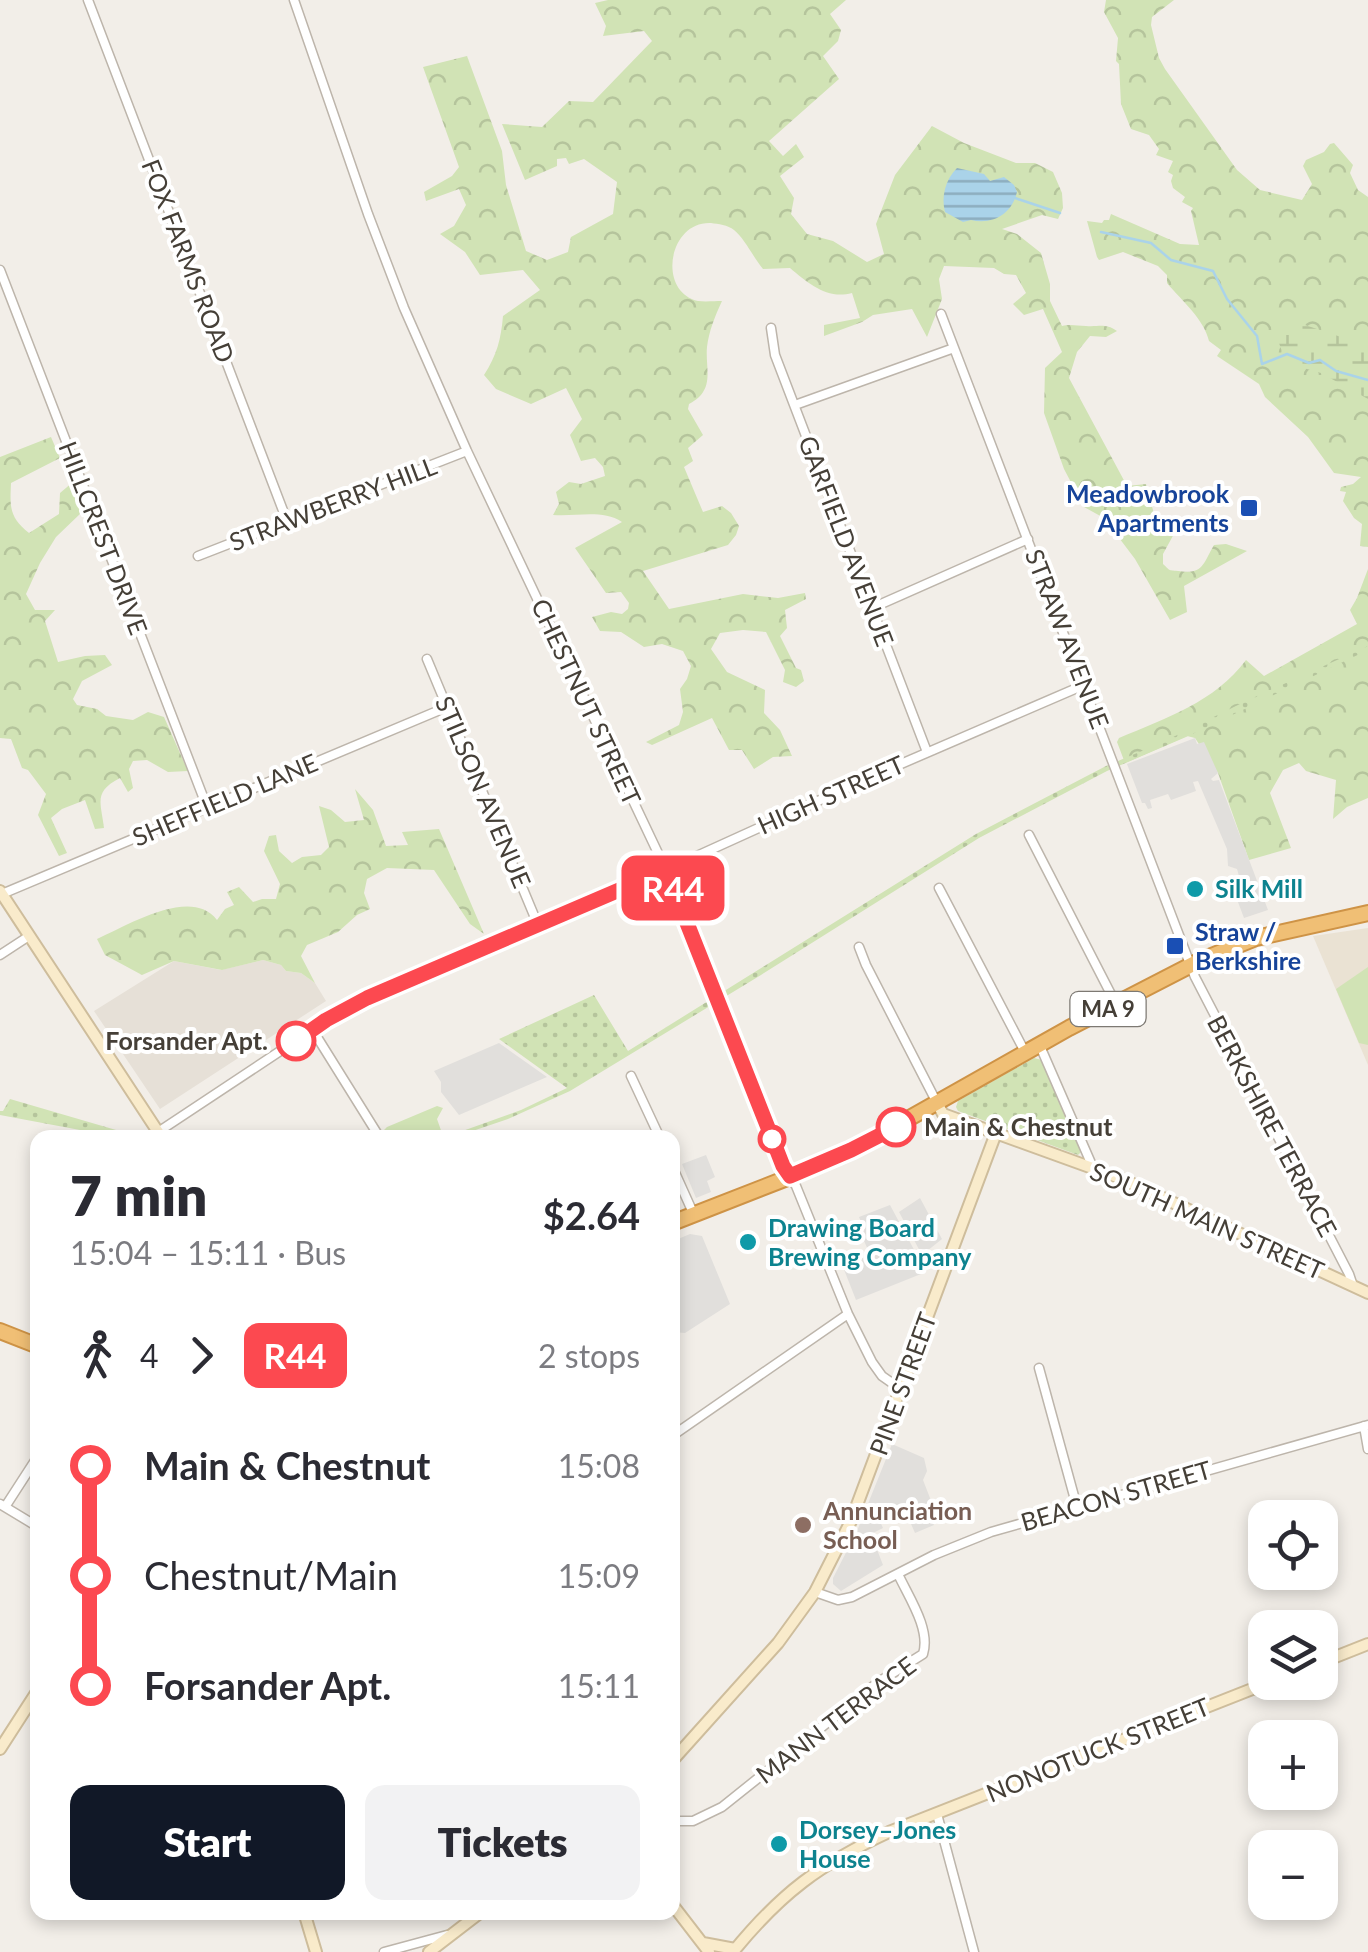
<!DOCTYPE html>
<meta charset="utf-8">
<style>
body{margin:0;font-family:Lato,sans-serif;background:#f2f2f3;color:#2b2b33;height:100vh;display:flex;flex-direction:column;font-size:38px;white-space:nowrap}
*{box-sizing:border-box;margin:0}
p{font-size:32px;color:#7c7c81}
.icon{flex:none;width:55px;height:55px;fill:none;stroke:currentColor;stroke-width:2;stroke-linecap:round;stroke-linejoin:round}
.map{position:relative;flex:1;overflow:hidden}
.panel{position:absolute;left:30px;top:1130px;width:650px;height:790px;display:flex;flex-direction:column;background:#fff;border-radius:20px;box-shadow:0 5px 15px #0003}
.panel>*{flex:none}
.badge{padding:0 20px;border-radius:15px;font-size:35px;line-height:65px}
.controls{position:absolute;left:1248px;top:1500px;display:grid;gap:20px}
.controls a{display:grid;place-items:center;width:90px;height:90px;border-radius:20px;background:#fff;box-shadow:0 5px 15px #0003;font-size:50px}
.map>.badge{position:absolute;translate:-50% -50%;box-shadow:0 0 0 5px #fff}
.legs{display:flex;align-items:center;gap:15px;height:110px;padding:0 40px;font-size:32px}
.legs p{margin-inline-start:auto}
.summary{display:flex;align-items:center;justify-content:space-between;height:170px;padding:0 40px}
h1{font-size:55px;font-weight:800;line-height:75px}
.button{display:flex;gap:20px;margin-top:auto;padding:20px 40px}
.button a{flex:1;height:115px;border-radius:20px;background:#111827;color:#fff;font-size:40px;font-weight:800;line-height:115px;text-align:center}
.button a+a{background:#f2f2f3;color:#2b2b33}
ul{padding:0 40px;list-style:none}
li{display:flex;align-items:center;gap:35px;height:110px;font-size:38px}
li i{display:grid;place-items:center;width:15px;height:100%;margin:0 12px;background:currentColor}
li i::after{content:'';width:25px;height:25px;margin:-12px;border:8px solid;border-radius:50%;background:#fff}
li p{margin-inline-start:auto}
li:first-child i{background:linear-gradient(#0000 50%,currentColor 0)}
li:last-child i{background:linear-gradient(currentColor 50%,#0000 0)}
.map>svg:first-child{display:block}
.residential{fill:#e6e0d7}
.education{fill:#eae2d3}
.green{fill:#d1e3b5}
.forest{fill:url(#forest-crowns)}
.wetland{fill:url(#wetland-marsh)}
.park{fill:url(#park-dots)}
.parking{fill:#e1dfdc}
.water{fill:url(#water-rules)}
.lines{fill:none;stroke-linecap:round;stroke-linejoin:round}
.stream{stroke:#aad3e9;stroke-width:2.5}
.street-casing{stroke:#bdb5ab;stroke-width:11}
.secondary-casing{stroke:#cebd9c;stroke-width:14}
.highway-casing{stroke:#ce9346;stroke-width:18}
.street{stroke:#fff;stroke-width:8}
.secondary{stroke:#f9ebcb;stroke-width:10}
.highway{stroke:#f0bf75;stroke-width:14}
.line-1-casing{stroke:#fff;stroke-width:22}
.line-1{stroke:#fc4950;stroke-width:15}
.transit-dot{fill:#1a4fb4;stroke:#fff;stroke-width:4}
.culture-dot{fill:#0f9aa8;stroke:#fff;stroke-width:4}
.stop-1-dot{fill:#fff;stroke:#fc4950;stroke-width:5}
.education-dot{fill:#8d6e63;stroke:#fff;stroke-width:4}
.labels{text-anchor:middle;stroke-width:8;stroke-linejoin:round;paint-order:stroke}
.shield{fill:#fff;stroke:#7d7973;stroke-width:2.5}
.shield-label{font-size:22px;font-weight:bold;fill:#453f37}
.street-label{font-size:25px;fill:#453f37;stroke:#fff}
.transit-label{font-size:25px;font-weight:bold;fill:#164399;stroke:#fff;text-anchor:end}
.culture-label{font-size:25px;font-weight:bold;fill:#0d838f;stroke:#fff;text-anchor:start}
.stop-label{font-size:25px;font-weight:bold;fill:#453f37;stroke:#fff;text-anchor:end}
.education-label{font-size:25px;font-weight:bold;fill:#785e54;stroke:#fff;text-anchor:start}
</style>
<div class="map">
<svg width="1368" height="1952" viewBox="0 0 1368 1952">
<defs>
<pattern id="forest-crowns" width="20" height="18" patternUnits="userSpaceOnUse" patternTransform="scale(2.5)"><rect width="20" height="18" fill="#d1e3b5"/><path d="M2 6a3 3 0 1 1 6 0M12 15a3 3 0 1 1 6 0" fill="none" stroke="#b5c49c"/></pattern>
<pattern id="wetland-marsh" width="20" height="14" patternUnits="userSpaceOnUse" patternTransform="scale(2.5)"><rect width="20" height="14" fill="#d1e3b5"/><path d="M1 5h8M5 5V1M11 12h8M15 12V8" fill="none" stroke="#b5c49c"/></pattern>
<pattern id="park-dots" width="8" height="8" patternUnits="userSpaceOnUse" patternTransform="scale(2.5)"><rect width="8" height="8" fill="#d1e3b5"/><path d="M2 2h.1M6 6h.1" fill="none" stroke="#b5c49c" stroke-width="1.8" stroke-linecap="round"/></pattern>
<pattern id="water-rules" width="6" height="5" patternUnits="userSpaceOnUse" patternTransform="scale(2.5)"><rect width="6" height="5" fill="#aad3e9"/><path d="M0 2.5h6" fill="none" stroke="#8cadbe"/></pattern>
</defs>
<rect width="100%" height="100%" fill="#f2eee8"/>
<path class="residential" d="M 263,960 L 281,965 L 286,971 L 301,973 L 315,983 L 326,1001 L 160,1109 L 94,1011 L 174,961 L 221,970 Z"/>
<path class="education" d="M 1368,928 L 1368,1065 L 1313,936 Z"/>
<path class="green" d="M 1368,967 L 1368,1045 L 1359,1043 L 1336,989 Z
M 437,1106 L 443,1108 L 437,1119 L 443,1136 L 385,1136 L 384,1130 L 387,1127 Z"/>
<path class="forest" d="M 608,0 L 846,0 L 830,14 L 841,30 L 838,41 L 823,56 L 839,79 L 769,141 L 783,156 L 796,144 L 804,157 L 780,176 L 794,198 L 791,214 L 807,234 L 833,241 L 867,262 L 884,254 L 876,224 L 895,175 L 932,126 L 964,143 L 1016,163 L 1035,163 L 1053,172 L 1062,193 L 1063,208 L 1058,219 L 1042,215 L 1002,229 L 1017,234 L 1041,253 L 1050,284 L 1050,301 L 1062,326 C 1071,324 1077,326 1086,326 C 1100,327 1105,323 1117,331 L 1106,337 L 1090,336 L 1077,352 L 1069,378 L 1127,486 L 1146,484 L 1157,525 L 1175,532 L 1163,554 L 1163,564 C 1171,571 1167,570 1178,571 C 1203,575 1203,564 1214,545 L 1226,544 L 1247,551 L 1184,586 L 1187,612 L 1170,620 L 1135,559 L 1104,518 L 1084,507 L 1064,469 L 1044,413 L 1045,368 L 1062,352 L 1043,309 L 1024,315 L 1013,304 L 1026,293 L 1016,275 L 1004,274 L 994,268 L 944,266 L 939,279 L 942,299 L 927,337 L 912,309 L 873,315 L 862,322 L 824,336 L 824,325 L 860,318 L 852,293 C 827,300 808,283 790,268 L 763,269 C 753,257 745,239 734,230 C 728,225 718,224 711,223 C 668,221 657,292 698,301 C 705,302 715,301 722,301 C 715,316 709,331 707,347 C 705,369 716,390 689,404 L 688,409 L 703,435 L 688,448 L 693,461 L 684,467 L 703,512 L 722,506 L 731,513 L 739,526 L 736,535 L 728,545 L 643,571 L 669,609 L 743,594 L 778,598 L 805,593 L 806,599 L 785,610 L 787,628 L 780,636 L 796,668 L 801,670 L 804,681 L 796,687 L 783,682 L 785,670 L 766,632 L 743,630 L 720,633 L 711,649 L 727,672 L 765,690 L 764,713 L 780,730 L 792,756 L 773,757 L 754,769 L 742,750 L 729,750 L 712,718 L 652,745 L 646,742 L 679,725 L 683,712 L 680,689 L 687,679 L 691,666 L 683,651 L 662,644 L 644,647 L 621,632 L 600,631 L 592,617 L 611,612 L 622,614 L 628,609 L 629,603 L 621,592 L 606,593 L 575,548 L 622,522 C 602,509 576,517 553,515 L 559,504 L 556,492 L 569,482 L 581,484 L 605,476 L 603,467 L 595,458 L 581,461 L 570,435 L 582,419 L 566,388 L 531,404 L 496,389 L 484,375 C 497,355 501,339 503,316 L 540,290 L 523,270 L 480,275 L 465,252 L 440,234 L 454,226 L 466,205 L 459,189 L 426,201 L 424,192 L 452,176 L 459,167 L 423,67 L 467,56 L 502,151 L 506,185 L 526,251 L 547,260 L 568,252 L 571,237 L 613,214 L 617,182 L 584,159 L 569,164 L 566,158 L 557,159 L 557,166 L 525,180 L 502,124 L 542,127 L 569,101 L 593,102 L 652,41 L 644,31 L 603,36 L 606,26 L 595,3 Z
M 1106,0 L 1174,0 L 1152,17 L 1151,25 L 1159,58 L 1165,69 L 1237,170 L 1260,190 L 1302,200 L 1312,184 L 1303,166 L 1306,160 L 1324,152 L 1330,144 L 1334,143 L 1353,165 L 1350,173 L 1358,190 L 1368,197 L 1368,547 L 1360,546 L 1362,524 L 1354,518 L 1343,501 L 1346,492 L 1340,491 L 1341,487 L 1353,484 L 1361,477 L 1334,473 L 1308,437 L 1265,397 L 1259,384 L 1217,356 L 1221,350 L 1209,341 C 1204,319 1182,301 1167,283 L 1167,275 L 1158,266 L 1123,252 L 1099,260 L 1097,257 L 1087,221 L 1102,223 L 1104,220 L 1109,220 L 1111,214 L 1180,244 L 1199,245 L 1191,211 L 1193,208 L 1182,202 L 1185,197 L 1173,188 L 1171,181 L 1173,175 L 1168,172 L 1173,161 L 1156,155 L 1159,149 L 1149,135 L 1131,129 L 1121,104 L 1119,64 L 1116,61 L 1118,38 L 1104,12 Z
M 51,437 L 60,458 L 11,483 C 10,507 9,517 29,533 L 59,514 L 60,493 L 73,482 L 81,513 L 56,537 L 40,563 L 26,594 L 35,610 L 55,610 L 45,621 L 58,662 L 85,656 L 105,655 L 112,665 L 82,681 L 73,699 L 77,705 L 97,709 L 106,716 L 133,720 L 148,712 L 164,717 L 188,771 L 168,772 L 147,760 L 133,761 L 129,769 L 133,788 L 128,792 L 120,778 C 93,792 101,802 104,828 L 95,829 L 85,800 L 62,809 L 51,818 L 67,853 L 59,856 L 38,815 L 46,794 L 28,770 L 22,768 L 11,739 L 0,738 L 0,457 Z
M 1368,569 L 1368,798 L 1347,807 L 1333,819 L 1336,780 L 1306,771 L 1299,763 L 1283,770 L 1270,793 L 1291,848 L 1249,860 L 1218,773 L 1195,738 L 1187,736 L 1125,763 L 1117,742 L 1119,738 C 1166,718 1215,702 1246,660 L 1264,676 L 1357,624 L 1350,610 L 1357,598 Z
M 355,789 L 373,810 L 386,846 L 408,845 L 402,832 L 439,829 L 484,934 L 470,924 L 434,870 L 387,868 L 367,879 L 364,893 L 370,909 L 357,915 L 338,932 L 307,945 L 301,956 L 315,983 L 301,973 L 286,971 L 281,965 L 263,960 L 222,970 L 174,961 L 142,975 L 105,955 L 97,939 C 127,926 191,886 217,920 L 225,909 L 234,905 L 227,892 L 239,887 L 253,902 L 262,899 L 276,899 L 280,884 L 264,851 L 269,836 L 276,835 L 279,851 L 292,863 L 302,857 L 321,855 L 329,847 L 319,806 L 331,810 L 345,822 L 364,820 Z"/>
<path class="wetland" d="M 1284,318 L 1353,341 L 1368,331 L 1368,399 L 1321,373 L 1286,363 L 1273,326 Z"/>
<path class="park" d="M 1368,646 L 1368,650 L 1186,737 L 1107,771 L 979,838 L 761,975 L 570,1091 L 508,1119 L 455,1137 L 443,1138 L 521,1110 L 567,1088 L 499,1039 L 594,995 L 628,1051 L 976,834 L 1106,766 L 1161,743 L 1244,702 Z
M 1034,1058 L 1042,1060 L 1082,1151 L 1078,1155 L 958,1111 L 956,1107 L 958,1101 Z
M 10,1099 L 140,1137 L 96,1137 L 80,1130 L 0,1115 L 0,1111 L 3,1111 Z"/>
<path class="parking" d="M 1195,738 L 1197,744 L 1204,742 L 1218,773 L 1211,779 L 1213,781 L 1219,780 L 1268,910 L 1244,918 L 1233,889 L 1239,876 L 1237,869 L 1228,866 L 1227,849 L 1198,781 L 1193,782 L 1196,791 L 1171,800 L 1168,794 L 1150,800 L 1152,808 L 1148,809 L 1145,803 L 1142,803 L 1127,764 Z
M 499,1043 L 547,1077 L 459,1115 L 441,1092 L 441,1082 L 434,1071 Z
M 706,1155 L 715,1177 L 707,1181 L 711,1192 L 696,1198 L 682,1164 Z
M 920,1198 L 942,1239 L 922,1255 L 899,1212 Z
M 890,1205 L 926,1272 L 856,1300 L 841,1262 L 868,1250 L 859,1229 L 863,1226 L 859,1217 Z
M 690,1234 L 702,1236 L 730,1304 L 685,1333 L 673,1332 L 673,1245 L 678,1239 Z
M 892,1444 L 924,1458 L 927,1471 L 923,1480 L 937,1516 L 931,1519 L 934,1525 L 915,1533 L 908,1517 L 896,1523 L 889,1509 L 877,1515 L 883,1528 L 871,1534 L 883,1565 L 841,1591 L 833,1584 L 833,1578 L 857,1531 Z"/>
<path class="water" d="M 957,168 L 984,174 L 990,181 L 1004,177 L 1014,185 L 1017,192 C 1012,214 993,225 971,220 L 963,222 L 945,212 C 941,197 945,180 957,168 Z"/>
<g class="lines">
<path class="stream" d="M 1015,198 L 1060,213
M 1101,232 L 1151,243 L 1171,260 L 1213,271 L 1227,299 L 1257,336 L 1262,364 L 1287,354 L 1309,363 L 1320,360 L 1336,371 L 1368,380"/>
<g class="street-casing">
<path id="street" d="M 88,0 L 287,521
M 294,0 L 368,214 L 404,308 L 467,451 L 666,870 L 774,1143 L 783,1165 L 796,1186 L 848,1314 L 872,1362 L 882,1376 L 902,1390
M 0,270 L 207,807
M 941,314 L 1195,977 L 1349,1274 L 1353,1286
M 771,328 L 775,355 L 927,752
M 795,405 L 954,348
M 198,556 L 467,451
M 872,608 L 1028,539
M 427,659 L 538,925
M 1029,835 L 1116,1004
M 939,888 L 1026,1054
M 2,894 L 447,707
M 859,947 L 866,965 L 937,1103
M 0,955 L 29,936
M 312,1029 L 380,1138
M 1040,1046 L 1094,1170
M 631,1076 L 660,1138
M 158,1132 L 327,1020 L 367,999 L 666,870 L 873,776 L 1084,685
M 672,1166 L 694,1215
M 1039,1368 L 1077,1507
M 1364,1426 L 1368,1449
M 672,1436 L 848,1314
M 0,1504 L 38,1527
M 5,1507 L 38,1456
M 815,1592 L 838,1600 L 852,1597 L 934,1555 L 991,1532 L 1368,1425
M 937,1814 L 974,1952
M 672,1821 L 693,1821 L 722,1807 L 877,1683 L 923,1654 C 931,1629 908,1596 898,1574
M 384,1952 L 447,1935"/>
</g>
<g class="secondary-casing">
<path id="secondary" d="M 0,891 L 162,1138
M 937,1103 L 943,1114 L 1120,1178 L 1368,1293
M 1320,1663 L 1368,1644
M 0,1749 L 38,1690
M 672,1761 L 778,1643 L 815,1592 L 851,1521 L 996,1133
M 672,1904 L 709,1952
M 304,1912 L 316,1952
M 703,1943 L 735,1949
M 429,1952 L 481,1912
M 733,1952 C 781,1893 820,1864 889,1832 L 1270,1682"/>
</g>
<g class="highway-casing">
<path id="highway" d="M 672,1223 L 800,1173 L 860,1146 L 1069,1028 L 1199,961 L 1256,938 L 1368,913
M 0,1331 L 38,1346"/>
</g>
<use href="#street" class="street"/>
<use href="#secondary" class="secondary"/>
<use href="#highway" class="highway"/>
</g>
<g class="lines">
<g class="line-1-casing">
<path id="line-1" d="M 296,1041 L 326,1020 L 367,998 L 666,870 L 774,1143 L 783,1166 L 790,1176 L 851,1150 L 896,1127"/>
</g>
<use href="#line-1" class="line-1"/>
</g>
<g class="transit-dot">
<rect x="1239" y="498" width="20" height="20" rx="5"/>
<rect x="1165" y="936" width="20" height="20" rx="5"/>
</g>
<g class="culture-dot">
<circle cx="1195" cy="889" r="10"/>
<circle cx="748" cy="1242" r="10"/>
<circle cx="779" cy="1844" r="10"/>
</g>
<g class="stop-1-dot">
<circle cx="296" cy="1041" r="18"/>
<circle cx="896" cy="1127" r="18"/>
<circle cx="772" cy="1139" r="12"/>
</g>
<circle class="education-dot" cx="803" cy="1525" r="10"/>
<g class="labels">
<rect class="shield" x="1070.5" y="992" width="75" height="34" rx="8"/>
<g class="shield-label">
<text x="1108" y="1017">MA 9</text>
</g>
<g class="street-label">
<text transform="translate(188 261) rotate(69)" y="9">FOX FARMS ROAD</text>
<text transform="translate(333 504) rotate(-21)" y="9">STRAWBERRY HILL</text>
<text transform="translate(103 538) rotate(69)" y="9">HILLCREST DRIVE</text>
<text transform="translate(846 541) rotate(69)" y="9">GARFIELD AVENUE</text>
<text transform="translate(1067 639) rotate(69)" y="9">STRAW AVENUE</text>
<text transform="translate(586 702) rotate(65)" y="9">CHESTNUT STREET</text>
<text transform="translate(483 792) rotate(67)" y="9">STILSON AVENUE</text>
<text transform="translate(831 795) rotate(-24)" y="9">HIGH STREET</text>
<text transform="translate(225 800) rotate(-23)" y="9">SHEFFIELD LANE</text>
<text transform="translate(1272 1126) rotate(62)" y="9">BERKSHIRE TERRACE</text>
<text transform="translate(1207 1221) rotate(24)" y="9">SOUTH MAIN STREET</text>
<text transform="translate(903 1384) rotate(-70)" y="9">PINE STREET</text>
<text transform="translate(1116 1496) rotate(-16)" y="9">BEACON STREET</text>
<text transform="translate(836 1720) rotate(-37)" y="9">MANN TERRACE</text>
<text transform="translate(1098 1750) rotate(-22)" y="9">NONOTUCK STREET</text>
</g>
<g class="transit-label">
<text x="1229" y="503">Meadowbrook<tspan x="1229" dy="29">Apartments</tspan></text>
<text x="1195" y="941" text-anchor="start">Straw /<tspan x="1195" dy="29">Berkshire</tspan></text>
</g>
<g class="culture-label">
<text x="1215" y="898">Silk Mill</text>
<text x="768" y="1237">Drawing Board<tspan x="768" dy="29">Brewing Company</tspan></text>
<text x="799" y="1839">Dorsey–Jones<tspan x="799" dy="29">House</tspan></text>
</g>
<g class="stop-label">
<text x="268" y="1050">Forsander Apt.</text>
<text x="924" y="1136" text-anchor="start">Main &amp; Chestnut</text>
</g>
<g class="education-label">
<text x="823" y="1520">Annunciation<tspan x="823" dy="29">School</tspan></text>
</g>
</g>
</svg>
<div class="controls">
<a><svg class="icon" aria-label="locate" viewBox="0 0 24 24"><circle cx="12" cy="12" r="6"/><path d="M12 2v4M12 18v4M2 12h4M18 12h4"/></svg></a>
<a><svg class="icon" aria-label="layers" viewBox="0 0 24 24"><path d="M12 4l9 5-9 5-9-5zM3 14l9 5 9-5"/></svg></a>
<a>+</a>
<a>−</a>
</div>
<b class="badge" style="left:673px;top:888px;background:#fc4950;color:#fff">R44</b>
<section class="panel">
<div class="summary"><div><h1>7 min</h1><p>15:04 – 15:11 · Bus</p></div><b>$2.64</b></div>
<div class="legs"><svg class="icon" aria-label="walk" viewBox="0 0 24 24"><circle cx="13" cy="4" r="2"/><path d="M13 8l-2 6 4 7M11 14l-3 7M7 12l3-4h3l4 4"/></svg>4<svg class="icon" aria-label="forward" viewBox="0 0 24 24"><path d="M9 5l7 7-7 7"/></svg><b class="badge" style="background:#fc4950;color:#fff">R44</b><p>2 stops</p></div>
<ul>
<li><i style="color:#fc4950"></i><b>Main &amp; Chestnut</b><p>15:08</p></li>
<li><i style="color:#fc4950"></i><span>Chestnut/Main</span><p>15:09</p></li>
<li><i style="color:#fc4950"></i><b>Forsander Apt.</b><p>15:11</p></li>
</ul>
<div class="button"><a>Start</a><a>Tickets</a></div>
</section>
</div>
